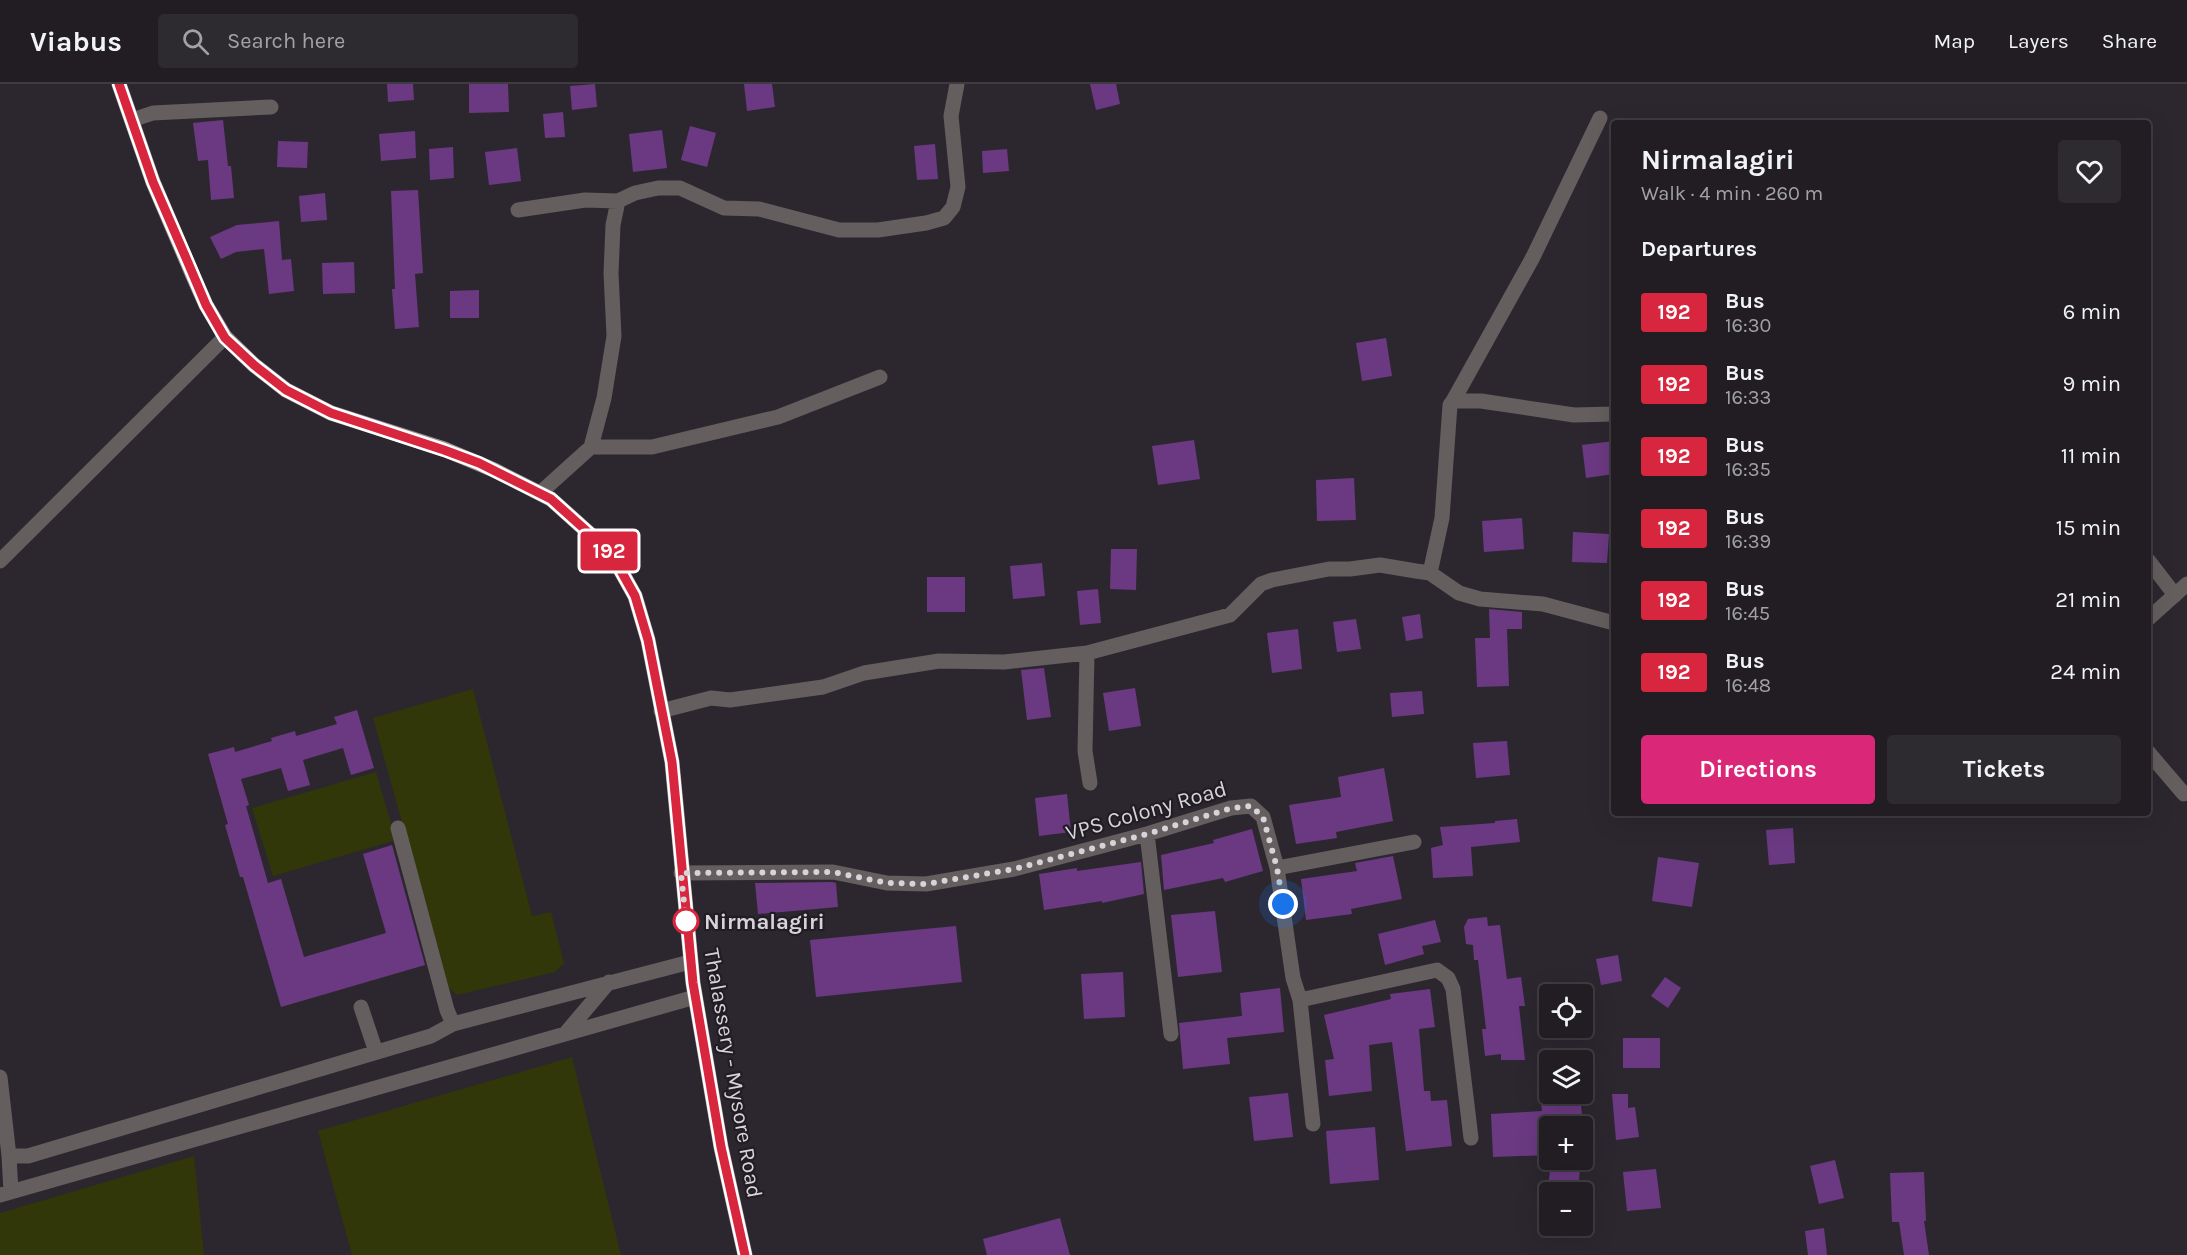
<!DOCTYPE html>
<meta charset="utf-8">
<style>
body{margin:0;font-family:Karla,sans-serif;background:#2d2a30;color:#f1f3f6;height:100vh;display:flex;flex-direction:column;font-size:22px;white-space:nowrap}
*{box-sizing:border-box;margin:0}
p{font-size:20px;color:#a2a2a6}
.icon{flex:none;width:33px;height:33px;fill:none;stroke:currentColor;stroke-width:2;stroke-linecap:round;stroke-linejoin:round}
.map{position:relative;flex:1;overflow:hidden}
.sheet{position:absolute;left:1611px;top:36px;width:540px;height:696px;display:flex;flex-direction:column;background:#211d23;border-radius:6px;box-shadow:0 6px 24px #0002,0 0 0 2px #3e3b41}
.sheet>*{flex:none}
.badge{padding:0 12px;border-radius:4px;font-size:21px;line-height:39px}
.tools{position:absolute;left:1539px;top:900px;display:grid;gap:12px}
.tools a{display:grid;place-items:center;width:54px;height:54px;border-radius:6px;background:#211d23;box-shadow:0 6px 24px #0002,0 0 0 2px #3e3b41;font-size:30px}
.you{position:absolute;width:30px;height:30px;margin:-15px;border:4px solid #fff;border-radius:50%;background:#1a73e8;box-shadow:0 0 0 9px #1a73e833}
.map>.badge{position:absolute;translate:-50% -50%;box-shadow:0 0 0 3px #fff}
h2{padding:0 30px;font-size:22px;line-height:54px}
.round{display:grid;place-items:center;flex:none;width:63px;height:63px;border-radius:6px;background:#2d2a30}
.head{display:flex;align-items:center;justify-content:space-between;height:102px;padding:0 30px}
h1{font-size:28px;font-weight:700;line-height:45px}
.primary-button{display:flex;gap:12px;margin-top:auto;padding:12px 30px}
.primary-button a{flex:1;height:69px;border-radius:6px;background:#db2777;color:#fff;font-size:24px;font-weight:700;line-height:69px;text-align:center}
.primary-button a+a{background:#2d2a30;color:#f1f3f6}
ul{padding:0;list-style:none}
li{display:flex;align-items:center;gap:18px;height:72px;padding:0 30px}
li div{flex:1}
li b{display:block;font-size:22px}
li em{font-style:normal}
li .badge{min-width:66px;font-weight:700;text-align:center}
header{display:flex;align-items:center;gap:36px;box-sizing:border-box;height:84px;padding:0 30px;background:#211d23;border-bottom:2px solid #3e3b41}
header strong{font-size:28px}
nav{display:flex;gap:33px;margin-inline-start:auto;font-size:21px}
.search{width:420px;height:54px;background:#2d2a30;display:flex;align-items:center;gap:15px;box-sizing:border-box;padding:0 21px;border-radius:6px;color:#a2a2a6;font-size:22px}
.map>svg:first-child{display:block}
.green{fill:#313708}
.building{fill:#6b3982}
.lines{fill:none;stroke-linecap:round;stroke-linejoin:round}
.minor{stroke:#645e5e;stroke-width:15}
.major{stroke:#9e9292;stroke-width:15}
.line-casing{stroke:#fff;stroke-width:14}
.line{stroke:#d7263d;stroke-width:9}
.walk{stroke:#d7d4d9;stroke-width:6;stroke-dasharray:0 10.8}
.stop-dot{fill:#fff;stroke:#d7263d;stroke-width:3}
.labels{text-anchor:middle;stroke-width:4.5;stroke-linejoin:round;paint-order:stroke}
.street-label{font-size:22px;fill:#d7d4d9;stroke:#221d25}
.stop-label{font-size:22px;font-weight:bold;fill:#d7d4d9;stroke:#221d25;text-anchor:start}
</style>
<header>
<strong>Viabus</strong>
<div class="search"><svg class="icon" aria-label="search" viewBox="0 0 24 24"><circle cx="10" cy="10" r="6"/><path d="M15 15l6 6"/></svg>Search here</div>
<nav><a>Map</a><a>Layers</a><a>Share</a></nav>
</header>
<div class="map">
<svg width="2187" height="1171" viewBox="0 0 2187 1171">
<rect width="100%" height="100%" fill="#2c272f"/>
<path class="green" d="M 473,605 L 532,832 L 551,828 L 564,879 L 555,888 L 457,911 L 448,903 L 373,634 Z
M 376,688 L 396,756 L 273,792 L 252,724 Z
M 572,973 L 621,1171 L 352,1171 L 318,1047 Z
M 194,1072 L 204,1171 L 0,1171 L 0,1129 Z"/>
<path class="building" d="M 387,0 L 413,0 L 414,16 L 388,18 Z
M 469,0 L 508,0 L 509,28 L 469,29 Z
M 595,0 L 597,23 L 572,26 L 570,2 Z
M 744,0 L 772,0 L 775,23 L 747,27 Z
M 1090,0 L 1116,0 L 1120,20 L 1096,26 Z
M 563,28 L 565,53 L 545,54 L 543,30 Z
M 223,36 L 228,82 L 231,82 L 234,114 L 211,116 L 208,76 L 198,77 L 193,39 Z
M 690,42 L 716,49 L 707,83 L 681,76 Z
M 662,46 L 667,84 L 633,88 L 629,50 Z
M 415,47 L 416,74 L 381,77 L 379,50 Z
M 278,57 L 308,58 L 307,84 L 277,83 Z
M 935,60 L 938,95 L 917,96 L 914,62 Z
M 453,63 L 454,94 L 430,96 L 429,65 Z
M 517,64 L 521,97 L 489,101 L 485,68 Z
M 1007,65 L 1009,87 L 983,89 L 982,67 Z
M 418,106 L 423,189 L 415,190 L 419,243 L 395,245 L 392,205 L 395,205 L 391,107 Z
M 325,109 L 327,136 L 301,138 L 299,112 Z
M 279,137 L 282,176 L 291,175 L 294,207 L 269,210 L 264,165 L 236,168 L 221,175 L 210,153 L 237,141 Z
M 354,178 L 355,209 L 323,210 L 322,179 Z
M 479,206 L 479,234 L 450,234 L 450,207 Z
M 1386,254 L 1392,292 L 1362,297 L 1356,259 Z
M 1194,356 L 1200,395 L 1158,401 L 1152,362 Z
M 1614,357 L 1614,390 L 1586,394 L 1582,361 Z
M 1354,394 L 1356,436 L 1317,437 L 1316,396 Z
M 1522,434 L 1524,465 L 1484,468 L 1482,437 Z
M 1573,448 L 1609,450 L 1607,479 L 1572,478 Z
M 1111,465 L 1137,465 L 1136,506 L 1110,505 Z
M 1042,479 L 1045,512 L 1013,515 L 1010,482 Z
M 927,493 L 965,493 L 965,528 L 927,528 Z
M 1098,505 L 1101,539 L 1080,541 L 1077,507 Z
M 1489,525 L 1522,528 L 1522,545 L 1507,545 L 1509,602 L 1477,603 L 1475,554 L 1490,554 Z
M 1420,530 L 1423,554 L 1406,557 L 1402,533 Z
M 1356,535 L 1361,565 L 1337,568 L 1333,538 Z
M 1298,545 L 1302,585 L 1272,589 L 1267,549 Z
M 1044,584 L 1051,633 L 1027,636 L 1021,586 Z
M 1135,604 L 1141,642 L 1109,647 L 1103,609 Z
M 1422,607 L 1424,630 L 1392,633 L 1390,609 Z
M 357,626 L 374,684 L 351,691 L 343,664 L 303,676 L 310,701 L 288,707 L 281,684 L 241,695 L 249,721 L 246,722 L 268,799 L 281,795 L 304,873 L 386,849 L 363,770 L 392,761 L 425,881 L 281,923 L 243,793 L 240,793 L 225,741 L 228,740 L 208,670 L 234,663 L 235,668 L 272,657 L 271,654 L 295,647 L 296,652 L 337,640 L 334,633 Z
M 1507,657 L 1510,691 L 1476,694 L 1473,659 Z
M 1384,684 L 1393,737 L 1336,748 L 1337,754 L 1296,760 L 1289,721 L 1341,713 L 1338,693 Z
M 1067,710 L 1071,748 L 1039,752 L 1035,714 Z
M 1517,735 L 1520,758 L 1471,763 L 1473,792 L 1433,794 L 1431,764 L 1443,761 L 1440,743 L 1495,739 L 1495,737 Z
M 1793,744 L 1795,779 L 1769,781 L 1766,746 Z
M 1252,745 L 1263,787 L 1225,798 L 1223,794 L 1164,806 L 1161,771 L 1214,759 L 1213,756 Z
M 1393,772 L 1402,815 L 1351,825 L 1352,830 L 1306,836 L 1301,795 L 1357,787 L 1355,779 Z
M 1658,773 L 1699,779 L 1692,823 L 1652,817 Z
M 1141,778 L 1144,810 L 1102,819 L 1102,817 L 1044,826 L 1039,790 L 1077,784 L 1077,787 Z
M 832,798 L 836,799 L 838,823 L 758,830 L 755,799 Z
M 1215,827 L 1222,888 L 1178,893 L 1171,831 Z
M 1487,833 L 1488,842 L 1500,841 L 1507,895 L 1521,893 L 1525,922 L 1519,922 L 1525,976 L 1501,976 L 1501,970 L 1485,972 L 1482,945 L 1486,945 L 1478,876 L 1474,876 L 1473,861 L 1466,860 L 1464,843 L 1468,835 Z
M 1435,836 L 1441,858 L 1422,862 L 1424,870 L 1385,881 L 1378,850 Z
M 956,842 L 962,898 L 816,913 L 810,856 Z
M 1618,871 L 1622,897 L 1601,901 L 1596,875 Z
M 1123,888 L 1125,933 L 1084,935 L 1081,890 Z
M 1665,893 L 1681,904 L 1668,924 L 1651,912 Z
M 1280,904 L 1284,948 L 1227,954 L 1230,980 L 1183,985 L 1179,939 L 1242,932 L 1240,909 Z
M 1430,905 L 1435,943 L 1419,945 L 1424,1007 L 1430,1007 L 1431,1017 L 1447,1016 L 1452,1062 L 1406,1067 L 1392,958 L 1369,961 L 1372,1007 L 1329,1012 L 1325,976 L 1334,975 L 1324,931 L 1391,915 L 1390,910 Z
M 1623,954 L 1660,954 L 1660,984 L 1623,984 Z
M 1288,1009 L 1293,1053 L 1254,1057 L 1249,1013 Z
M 1540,1010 L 1580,1010 L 1583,1042 L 1550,1042 L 1550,1071 L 1493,1073 L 1491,1030 L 1542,1027 Z
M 1612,1010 L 1628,1010 L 1628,1024 L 1635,1023 L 1639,1053 L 1616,1056 Z
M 1375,1043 L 1379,1096 L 1330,1100 L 1326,1047 Z
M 1835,1076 L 1844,1114 L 1819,1120 L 1810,1082 Z
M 1551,1081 L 1580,1085 L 1578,1108 L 1547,1108 Z
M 1656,1085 L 1661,1124 L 1627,1127 L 1623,1088 Z
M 1924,1088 L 1926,1137 L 1924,1137 L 1929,1171 L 1904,1171 L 1899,1138 L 1892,1138 L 1890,1089 Z
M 1060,1134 L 1070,1171 L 987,1171 L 983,1155 Z
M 1824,1144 L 1827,1171 L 1808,1171 L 1805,1147 Z"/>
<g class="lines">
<path class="minor" d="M 132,36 L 153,29 L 271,23
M 518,126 L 585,116 L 618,117
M 1453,317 L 1533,173 L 1600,34
M 591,363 L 652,363 L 778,333 L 880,293
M 540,409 L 591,363 L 604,314 L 614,252 L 611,189 L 613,141 L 618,117 L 635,109 L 658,104 L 680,104 L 724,124 L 759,125 L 839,146 L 878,146 L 926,139 L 944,134 L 953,123 L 958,103 L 951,32 L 957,0
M 2148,476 L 2175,511
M 0,477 L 225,253
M 1430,489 L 1442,434 L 1450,321 L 1453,317 L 1481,317 L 1574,331 L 1614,330
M 2148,535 L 2187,500
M 1087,569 L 1085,667 L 1090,699
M 661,627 L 711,614 L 730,616 L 823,603 L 864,589 L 939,577 L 1004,578 L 1087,569 L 1230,531 L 1261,500 L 1272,496 L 1329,485 L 1350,485 L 1380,481 L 1416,487 L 1430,489 L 1459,509 L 1480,515 L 1543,520 L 1614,539
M 2148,668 L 2184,710 L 2187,709
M 398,744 L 447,926 L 453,940
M 1147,750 L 1171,950
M 1277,784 L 1414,758
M 681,789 L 833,788 L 887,799 L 926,800 L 1014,785 L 1147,750 L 1231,724 L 1251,722 L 1263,733 L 1277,784 L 1293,894 L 1300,916 L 1437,886 L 1448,894 L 1453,905 L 1471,1054
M 1300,916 L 1313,1040
M 361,923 L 376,968
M 565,950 L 609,898
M 0,993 L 9,1072
M 11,1108 L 9,1072 L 28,1072 L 431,952 L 453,940 L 690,878
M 0,1111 L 695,913"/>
<path class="major" d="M 119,0 L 153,98 L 194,194 L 206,221 L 225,253 L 254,281 L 286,306 L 331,329 L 444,365 L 494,386 L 551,415 L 611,469 L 635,512 L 648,556 L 672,678 L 693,899 L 721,1063 L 745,1171"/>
</g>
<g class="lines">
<g class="line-casing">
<path id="line" d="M 119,0 L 153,98 L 186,174 L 206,221 L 225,254 L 254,281 L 286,306 L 331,329 L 444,366 L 479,379 L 551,415 L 611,469 L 635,512 L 648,556 L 672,678 L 693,899 L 721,1063 L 745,1171"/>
</g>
<use href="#line" class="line"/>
<path class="walk" d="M 686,837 L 681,789 L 833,788 L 887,799 L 926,800 L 1014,785 L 1147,750 L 1232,724 L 1251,722 L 1263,733 L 1277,784 L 1283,820"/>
</g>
<circle class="stop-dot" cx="686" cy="837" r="12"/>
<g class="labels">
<g class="street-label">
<text transform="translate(1146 726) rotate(-16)" y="8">VPS Colony Road</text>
<text transform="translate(734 989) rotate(80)" y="8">Thalassery - Mysore Road</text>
</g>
<g class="stop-label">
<text x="704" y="845">Nirmalagiri</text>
</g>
</g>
</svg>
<div class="tools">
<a><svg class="icon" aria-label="locate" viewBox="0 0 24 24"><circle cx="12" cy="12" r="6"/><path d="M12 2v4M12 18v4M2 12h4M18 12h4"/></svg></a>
<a><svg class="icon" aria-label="layers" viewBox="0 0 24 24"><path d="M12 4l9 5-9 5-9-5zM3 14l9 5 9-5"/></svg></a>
<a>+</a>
<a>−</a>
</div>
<div class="you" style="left:1283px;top:820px"></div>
<b class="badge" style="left:609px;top:467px;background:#d7263d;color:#fff">192</b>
<section class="sheet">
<div class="head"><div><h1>Nirmalagiri</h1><p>Walk · 4 min · 260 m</p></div><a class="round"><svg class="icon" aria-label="heart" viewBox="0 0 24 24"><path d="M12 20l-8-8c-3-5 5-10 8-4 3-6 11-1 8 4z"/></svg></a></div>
<h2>Departures</h2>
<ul>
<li><span class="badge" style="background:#d7263d;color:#fff">192</span><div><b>Bus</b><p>16:30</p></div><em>6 min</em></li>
<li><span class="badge" style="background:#d7263d;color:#fff">192</span><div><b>Bus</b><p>16:33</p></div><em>9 min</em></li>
<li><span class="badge" style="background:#d7263d;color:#fff">192</span><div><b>Bus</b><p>16:35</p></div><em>11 min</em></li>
<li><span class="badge" style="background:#d7263d;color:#fff">192</span><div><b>Bus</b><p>16:39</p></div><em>15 min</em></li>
<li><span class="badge" style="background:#d7263d;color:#fff">192</span><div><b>Bus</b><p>16:45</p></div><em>21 min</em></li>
<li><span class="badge" style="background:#d7263d;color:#fff">192</span><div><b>Bus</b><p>16:48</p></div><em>24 min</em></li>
</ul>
<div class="primary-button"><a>Directions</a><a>Tickets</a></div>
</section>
</div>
